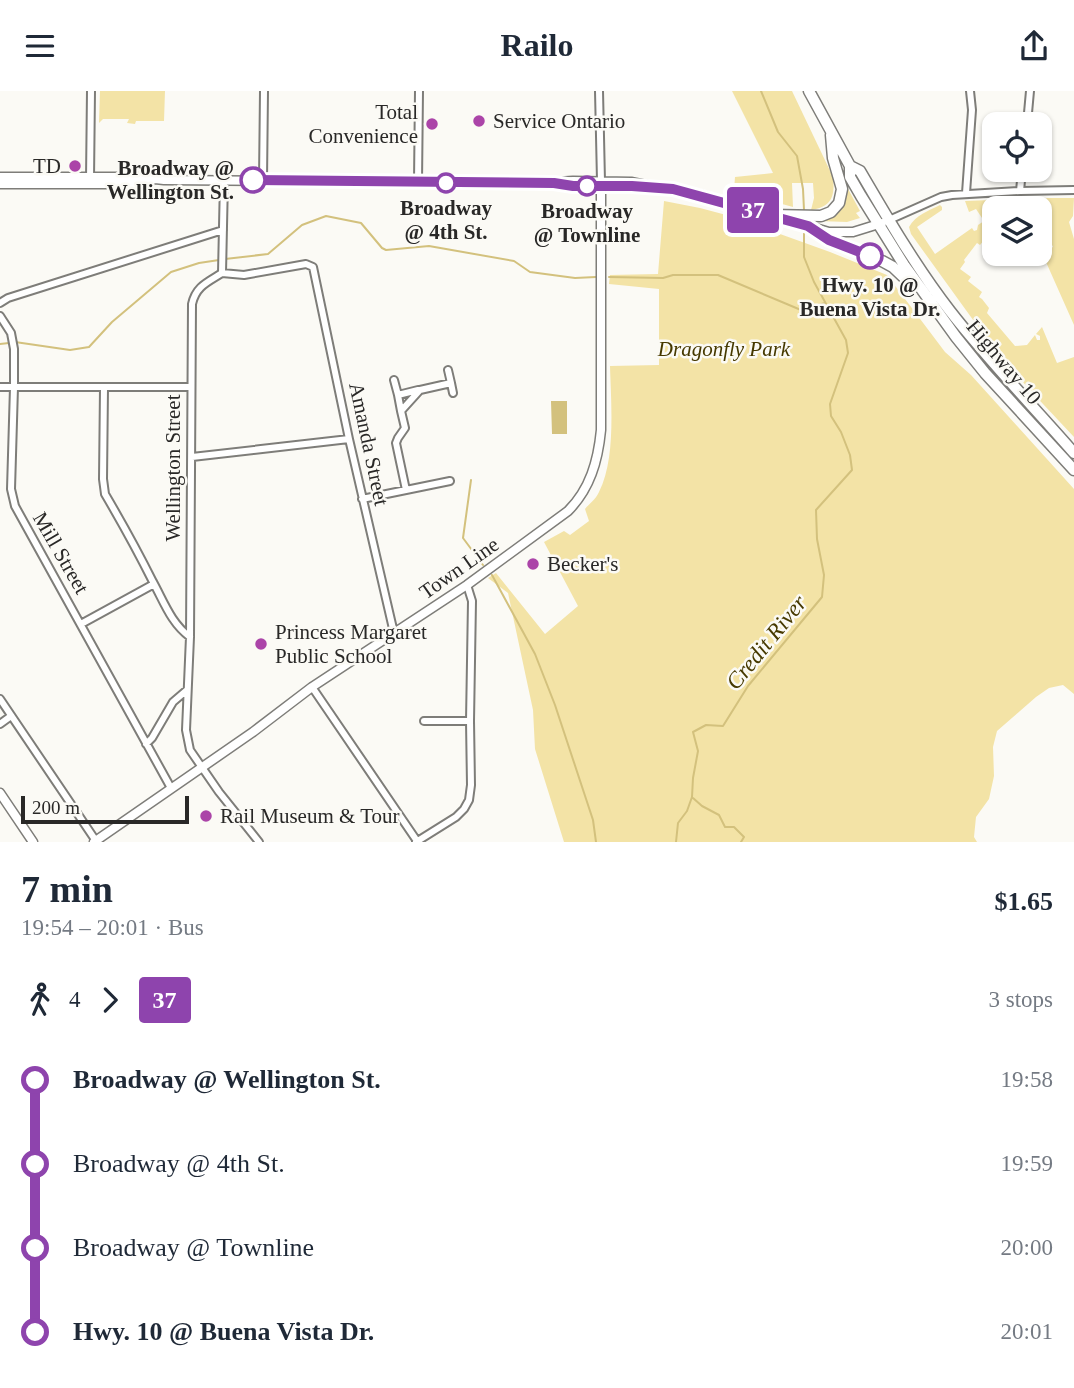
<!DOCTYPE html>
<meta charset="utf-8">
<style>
body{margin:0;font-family:Georgia,serif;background:#f6f6f7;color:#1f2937;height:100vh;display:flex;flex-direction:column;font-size:26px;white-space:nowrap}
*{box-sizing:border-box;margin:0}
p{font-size:23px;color:#747a83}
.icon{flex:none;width:38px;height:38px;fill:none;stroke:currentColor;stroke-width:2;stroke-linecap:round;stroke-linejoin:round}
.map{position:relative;height:751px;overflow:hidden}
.drawer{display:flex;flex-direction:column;background:#fff;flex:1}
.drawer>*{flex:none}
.badge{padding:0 14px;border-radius:5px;font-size:24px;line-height:46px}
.fabs{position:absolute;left:982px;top:21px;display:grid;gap:14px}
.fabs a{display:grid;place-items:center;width:70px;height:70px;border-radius:14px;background:#fff;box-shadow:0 2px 5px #0004;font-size:35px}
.scale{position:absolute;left:21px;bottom:18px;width:168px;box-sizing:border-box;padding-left:7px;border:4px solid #292827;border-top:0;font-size:19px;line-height:24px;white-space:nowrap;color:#292827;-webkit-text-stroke:5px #fbfaf5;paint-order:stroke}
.map>.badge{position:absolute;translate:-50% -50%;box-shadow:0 0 0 4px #fff}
.legs{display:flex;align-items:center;gap:10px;height:77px;padding:0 21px;font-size:23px}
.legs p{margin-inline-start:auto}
.summary{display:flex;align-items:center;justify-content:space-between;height:119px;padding:0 21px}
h1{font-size:38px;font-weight:600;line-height:52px}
ul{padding:0 21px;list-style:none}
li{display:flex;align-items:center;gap:24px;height:84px;font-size:26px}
li i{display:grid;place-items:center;width:10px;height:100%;margin:0 9px;background:currentColor}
li i::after{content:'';width:18px;height:18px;margin:-9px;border:5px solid;border-radius:50%;background:#fff}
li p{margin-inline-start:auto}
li:first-child i{background:linear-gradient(#0000 50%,currentColor 0)}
li:last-child i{background:linear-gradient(currentColor 50%,#0000 0)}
header{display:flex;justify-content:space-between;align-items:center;height:91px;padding:0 21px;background:#fff;font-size:32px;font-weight:600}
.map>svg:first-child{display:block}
.green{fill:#f3e3a6}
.water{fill:#d3c17d}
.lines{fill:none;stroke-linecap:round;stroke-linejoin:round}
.stream{stroke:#d3c17d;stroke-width:2}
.minor-casing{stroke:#7e7d79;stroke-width:10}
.major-casing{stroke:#7e7d79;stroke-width:11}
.highway-casing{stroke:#7e7d79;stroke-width:13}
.minor{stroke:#fff;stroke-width:6}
.major{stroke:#fff;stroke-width:8}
.highway{stroke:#fff;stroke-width:10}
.line-1-casing{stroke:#fff;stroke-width:16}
.line-1{stroke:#8e44ad;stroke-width:10}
.poi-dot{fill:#ab44a8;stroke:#fbfaf5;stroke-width:2.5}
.stop-1-dot{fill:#fff;stroke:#8e44ad;stroke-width:3.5}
.labels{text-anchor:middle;stroke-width:5;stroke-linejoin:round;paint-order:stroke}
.poi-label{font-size:21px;fill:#292827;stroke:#fbfaf5;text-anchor:start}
.stop-label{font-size:21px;font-weight:bold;fill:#292827;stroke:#fbfaf5}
.park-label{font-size:21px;font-style:italic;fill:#463900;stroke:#fbfaf5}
.street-label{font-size:21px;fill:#292827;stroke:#fbfaf5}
.water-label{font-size:23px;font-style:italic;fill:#473a00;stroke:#fbfaf5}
</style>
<header><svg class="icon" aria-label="menu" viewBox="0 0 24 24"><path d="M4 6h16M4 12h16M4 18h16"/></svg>Railo<svg class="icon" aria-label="share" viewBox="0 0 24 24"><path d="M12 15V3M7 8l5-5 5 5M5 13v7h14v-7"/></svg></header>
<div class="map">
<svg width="1074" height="751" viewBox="0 0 1074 751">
<rect width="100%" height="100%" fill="#fbfaf5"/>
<path class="green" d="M 100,0 L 165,0 L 164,30 L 136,30 L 135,33 L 127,32 L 129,28 L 103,28 L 99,32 Z
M 732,0 L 792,0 L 833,86 C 835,105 832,116 811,119 L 814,107 L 813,92 L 792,92 L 793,116 L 734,100 L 735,86 L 773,82 Z
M 847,96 L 860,120 L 856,122 L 860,127 L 847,131 L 819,130 C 836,123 845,118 847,96 Z
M 1030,107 L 1074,107 L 1073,125 L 1069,131 L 1074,148 L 1074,234 L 1046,171 L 1042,172 L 1039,165 L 1044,159 L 1047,159 L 1053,156 L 1040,129 L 1040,117 L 1033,117 L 1029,109 Z
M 1017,108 L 1024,117 L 994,117 L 994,137 L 980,154 L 977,152 L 964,169 L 965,171 L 960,178 L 971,186 L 968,190 L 982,201 L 979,206 L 982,208 L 989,217 L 987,222 L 1015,255 L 1027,254 L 1035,244 L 1037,249 L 1040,249 L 1040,245 L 1036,243 L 1042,236 L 1057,272 L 1074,266 L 1074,346 L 1028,297 L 989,251 L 911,143 L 909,136 C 916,124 928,120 940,114 L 942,116 L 942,119 L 917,136 L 935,163 L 972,137 L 974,140 L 977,139 L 978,134 L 984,130 L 976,118 L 969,121 L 965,110 Z
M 664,110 L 700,117 L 730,125 L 830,161 L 887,184 L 945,261 L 971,284 L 1074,398 L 1074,603 L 1063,594 L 1049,597 L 1036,606 L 997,640 L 993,656 L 994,685 L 989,708 L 976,726 L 974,746 L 977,751 L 564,751 L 535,658 L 533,619 L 508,502 L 488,487 L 496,482 L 545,543 L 578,515 L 544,451 L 564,440 L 570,444 L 589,430 L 585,418 C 589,413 596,408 599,401 C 616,368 611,312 610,275 L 659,274 L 659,198 L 609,193 L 610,184 L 658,183 Z"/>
<path class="water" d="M 551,310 L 567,310 L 567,343 L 552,343 Z"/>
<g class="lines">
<path class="stream" d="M 761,0 L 778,41 L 797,65 L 803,98 L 804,119
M 225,168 L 268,163 L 302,134 L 326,125 L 361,132 L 382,157 L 386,159 L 429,155 L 514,170 L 530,181 L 575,187 L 596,186
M 609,186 L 663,187 L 673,184 L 718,184 L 801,219 L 825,212
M 15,251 L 70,259 L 89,256 L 112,231 L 171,181 L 199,172 L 219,169
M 0,253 L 9,252
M 471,389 L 463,447 L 483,474
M 492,484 L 535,563 L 555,614 L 593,729 L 596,751
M 693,707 L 702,715 L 719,724 L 725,736 L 734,736 L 744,746 L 741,751
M 676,751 L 678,732 L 687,720 L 692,706 L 693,687 L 698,660 L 693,641 L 706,634 L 723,635 L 748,595 L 822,506 L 824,484 L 817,448 L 816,419 L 852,379 L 850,364 L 841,341 L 831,325 L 830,313 L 848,262 L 846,249 L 814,191 L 804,166 L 804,139"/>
<g class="minor-casing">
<path id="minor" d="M 599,0 L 601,90
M 1027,33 L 1030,0
M 90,88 L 91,0
M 263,89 L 264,0
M 418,91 L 419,0
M 1020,100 L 1022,79
M 966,102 L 972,19 L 970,0
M 889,129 L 941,106 L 952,104 L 1020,100 L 1074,99
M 222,182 C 208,191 196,195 192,213 L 190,546 L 186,639 L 190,659 L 219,701 L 259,751
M 222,182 L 244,184 L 306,173 L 313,176 L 349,348 L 394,542
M 222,182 L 224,89
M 0,212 L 8,207 L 223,139
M 0,225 L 11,242 L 14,258 L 14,296 L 11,398 L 15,415 L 171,697
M 448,279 L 451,292
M 394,289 L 398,304
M 0,296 L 190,296
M 104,297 L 103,388 L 105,403 C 122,432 138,461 153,491 C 164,511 171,532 190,546
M 401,320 L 398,304 L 418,299
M 192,366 L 349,348
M 406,399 L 396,352 L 398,347 L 405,337 L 401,320 L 420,299 L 451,292 L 453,302
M 362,408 L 450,390
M 81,533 L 154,493
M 312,596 L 417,750
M 0,608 L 96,750
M 424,630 L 470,630
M 0,633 L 11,625
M 146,653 L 152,647 L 173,611 L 187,599
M 416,751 L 456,726 L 464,718 L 469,709 L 471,694 L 470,630 L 472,510 L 467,494"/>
</g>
<g class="major-casing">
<path id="major" d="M 0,86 L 137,86 L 164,89 L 542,92 L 573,90 L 631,91 L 655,96
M 0,93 L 136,93 L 151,90
M 651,96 L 673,98 L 702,104 L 829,141 L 853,141 L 882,132
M 0,702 L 33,751
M 94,751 L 253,641 L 312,596 L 467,494 L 568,420 C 590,398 598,370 601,339 L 601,90"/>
</g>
<g class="highway-casing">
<path id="highway" d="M 809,0 L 850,75 L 850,86 L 861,105 L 904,174 L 956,246 L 985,282 L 1074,379
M 850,75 L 860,80 C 888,128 916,176 950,220 C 989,270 1033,315 1074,362
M 773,124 L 821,125 L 831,121 L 839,112 L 842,98 L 833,67 L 831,44
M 808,135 L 829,150 L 882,170 L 893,176 L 913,195"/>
</g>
<use href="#minor" class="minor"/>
<use href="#major" class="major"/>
<use href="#highway" class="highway"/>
</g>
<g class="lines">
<g class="line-1-casing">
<path id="line-1" d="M 253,89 L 554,92 L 573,95 L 632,95 L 673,98 L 808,135 L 829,149 L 870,165"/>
</g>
<use href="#line-1" class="line-1"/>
</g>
<g class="poi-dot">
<circle cx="479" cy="30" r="7"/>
<circle cx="432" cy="33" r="7"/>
<circle cx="75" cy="75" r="7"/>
<circle cx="533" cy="473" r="7"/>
<circle cx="261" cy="553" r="7"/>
<circle cx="206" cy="725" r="7"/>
</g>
<g class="stop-1-dot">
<circle cx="253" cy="89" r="12"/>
<circle cx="446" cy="92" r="9"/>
<circle cx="587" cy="95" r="9"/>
<circle cx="870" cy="165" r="12"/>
</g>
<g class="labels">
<g class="poi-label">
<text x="418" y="28" text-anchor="end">Total<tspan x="418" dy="24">Convenience</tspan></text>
<text x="493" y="37">Service Ontario</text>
<text x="61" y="82" text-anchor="end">TD</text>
<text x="547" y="480">Becker's</text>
<text x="275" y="548">Princess Margaret<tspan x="275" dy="24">Public School</tspan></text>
<text x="220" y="732">Rail Museum &amp; Tour</text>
</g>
<g class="stop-label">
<text x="234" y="84" text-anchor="end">Broadway @<tspan x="234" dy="24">Wellington St.</tspan></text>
<text x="446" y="124">Broadway<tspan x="446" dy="24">@ 4th St.</tspan></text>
<text x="587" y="127">Broadway<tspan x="587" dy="24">@ Townline</tspan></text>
<text x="870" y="201">Hwy. 10 @<tspan x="870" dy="24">Buena Vista Dr.</tspan></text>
</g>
<g class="park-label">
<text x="724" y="265">Dragonfly Park</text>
</g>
<g class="street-label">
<text transform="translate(1004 271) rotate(50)" y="7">Highway 10</text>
<text transform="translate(369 353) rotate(78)" y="7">Amanda Street</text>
<text transform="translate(173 377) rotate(-90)" y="7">Wellington Street</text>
<text transform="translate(61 462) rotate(60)" y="7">Mill Street</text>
<text transform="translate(459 477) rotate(-35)" y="7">Town Line</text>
</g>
<g class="water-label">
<text transform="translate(766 551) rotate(-51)" y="8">Credit River</text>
</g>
</g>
</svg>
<div class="fabs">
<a><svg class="icon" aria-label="locate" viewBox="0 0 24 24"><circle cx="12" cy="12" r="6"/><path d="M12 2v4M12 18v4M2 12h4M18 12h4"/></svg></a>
<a><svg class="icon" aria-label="layers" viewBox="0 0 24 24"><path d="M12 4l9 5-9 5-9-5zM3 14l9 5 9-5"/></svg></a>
</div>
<div class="scale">200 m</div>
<b class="badge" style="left:753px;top:119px;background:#8e44ad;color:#fff">37</b>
</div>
<section class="drawer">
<div class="summary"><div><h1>7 min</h1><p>19:54 – 20:01 · Bus</p></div><b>$1.65</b></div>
<div class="legs"><svg class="icon" aria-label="walk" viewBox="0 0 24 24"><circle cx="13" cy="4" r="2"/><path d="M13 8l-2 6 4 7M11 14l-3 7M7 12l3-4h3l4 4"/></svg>4<svg class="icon" aria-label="forward" viewBox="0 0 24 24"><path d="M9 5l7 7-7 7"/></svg><b class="badge" style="background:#8e44ad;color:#fff">37</b><p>3 stops</p></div>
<ul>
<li><i style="color:#8e44ad"></i><b>Broadway @ Wellington St.</b><p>19:58</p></li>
<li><i style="color:#8e44ad"></i><span>Broadway @ 4th St.</span><p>19:59</p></li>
<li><i style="color:#8e44ad"></i><span>Broadway @ Townline</span><p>20:00</p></li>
<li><i style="color:#8e44ad"></i><b>Hwy. 10 @ Buena Vista Dr.</b><p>20:01</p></li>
</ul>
</section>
